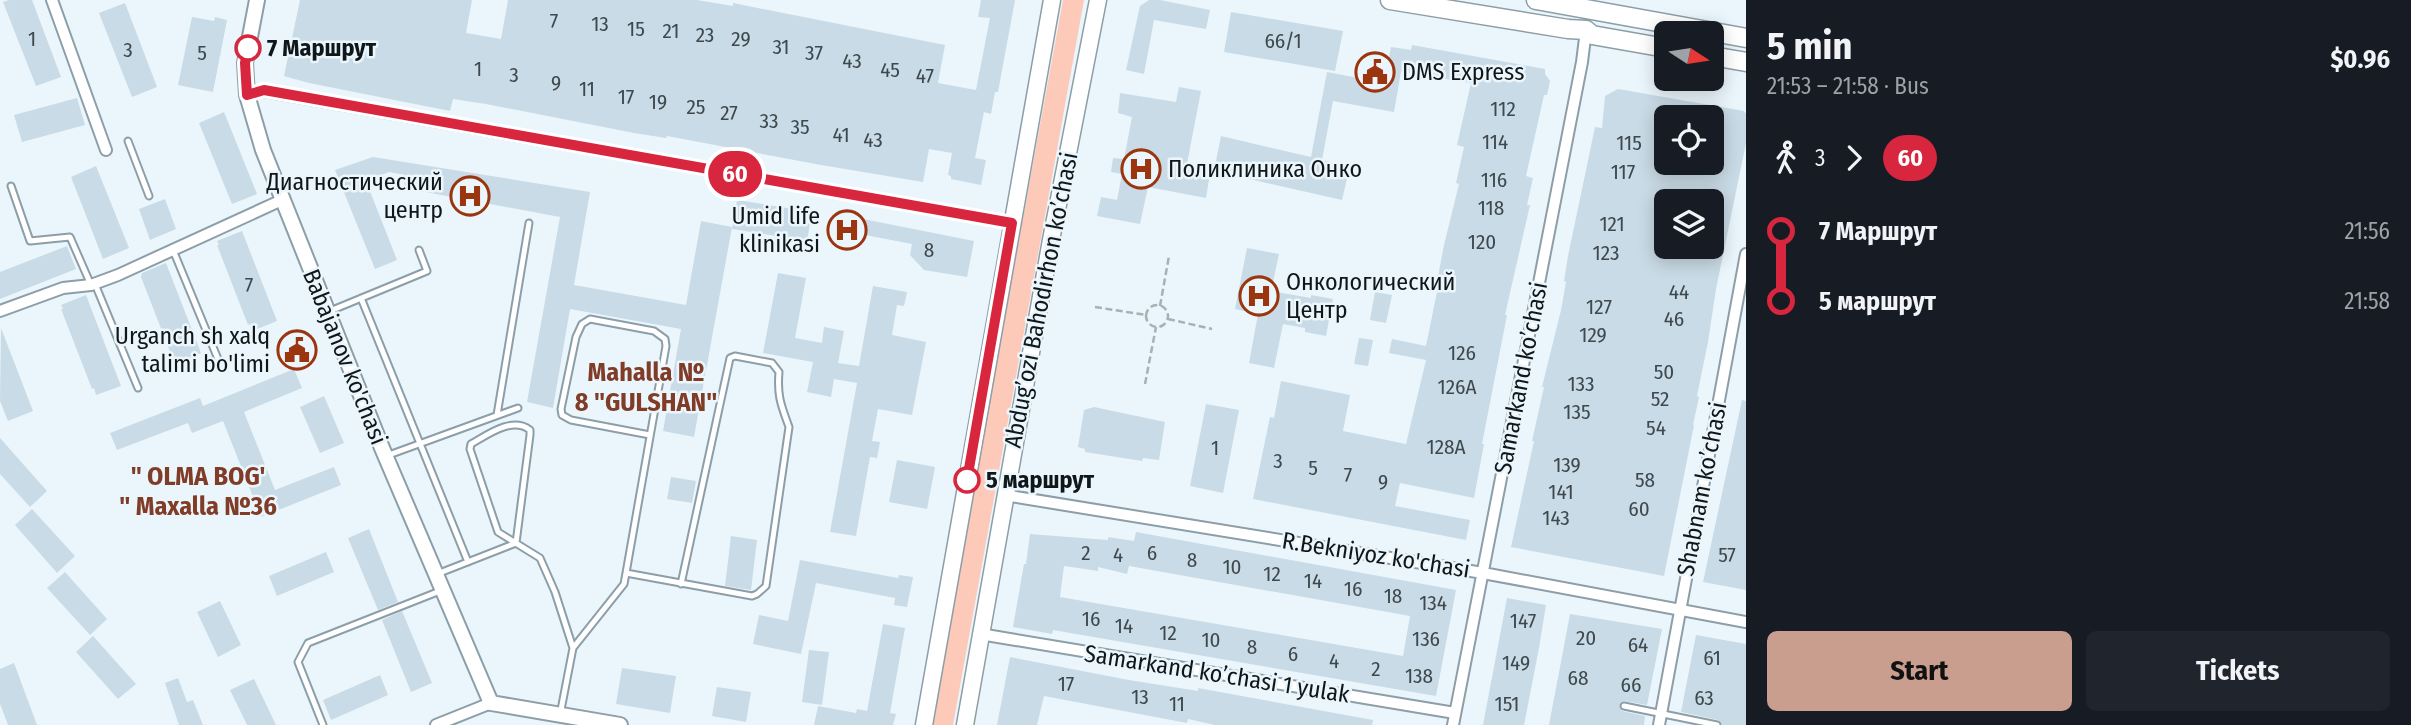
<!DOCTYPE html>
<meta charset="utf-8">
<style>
body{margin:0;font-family:"Fira Sans Condensed",sans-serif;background:#20242c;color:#f1f3f6;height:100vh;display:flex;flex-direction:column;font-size:26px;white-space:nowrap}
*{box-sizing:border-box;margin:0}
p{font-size:23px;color:#9ea1a6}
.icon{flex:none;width:38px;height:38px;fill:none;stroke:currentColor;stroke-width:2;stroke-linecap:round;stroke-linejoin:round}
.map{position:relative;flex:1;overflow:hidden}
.drawer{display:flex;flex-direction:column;background:#171b24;width:665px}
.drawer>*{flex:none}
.badge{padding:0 14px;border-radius:23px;font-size:24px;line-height:46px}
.needle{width:46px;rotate:102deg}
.fabs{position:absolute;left:1654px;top:21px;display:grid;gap:14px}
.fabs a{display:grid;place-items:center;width:70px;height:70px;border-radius:10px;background:#171b24;box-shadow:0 4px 18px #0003;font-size:35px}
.map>.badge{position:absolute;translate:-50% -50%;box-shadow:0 0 0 4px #fff}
.legs{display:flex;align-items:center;gap:10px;height:77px;padding:0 21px;font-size:23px}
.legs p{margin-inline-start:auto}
.head{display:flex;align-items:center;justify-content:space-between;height:119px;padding:0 21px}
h1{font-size:38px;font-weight:700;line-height:52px}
.cta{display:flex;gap:14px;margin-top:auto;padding:14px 21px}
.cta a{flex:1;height:80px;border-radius:10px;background:#ca9e8e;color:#111;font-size:28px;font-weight:700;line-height:80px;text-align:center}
.cta a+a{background:#20242c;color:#f1f3f6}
ul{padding:0 21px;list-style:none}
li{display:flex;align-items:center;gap:24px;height:70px;font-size:26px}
li i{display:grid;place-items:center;width:10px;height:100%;margin:0 9px;background:currentColor}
li i::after{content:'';width:18px;height:18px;margin:-9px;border:5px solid;border-radius:50%;background:#171b24}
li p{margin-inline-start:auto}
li:first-child i{background:linear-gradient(#0000 50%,currentColor 0)}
li:last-child i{background:linear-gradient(currentColor 50%,#0000 0)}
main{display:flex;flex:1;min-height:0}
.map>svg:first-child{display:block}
.green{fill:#fdc9b9}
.building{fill:#c9dbe6;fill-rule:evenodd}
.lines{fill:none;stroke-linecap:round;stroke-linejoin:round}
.service-casing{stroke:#8c9ea8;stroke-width:9}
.minor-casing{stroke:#8c9ea8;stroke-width:14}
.tertiary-casing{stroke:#8c9ea8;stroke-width:18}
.secondary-casing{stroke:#8c9ea8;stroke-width:19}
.primary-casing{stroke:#8c9ea8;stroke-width:21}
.path{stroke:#a6b0b5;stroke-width:2.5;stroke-dasharray:7 3.5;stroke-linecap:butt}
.service{stroke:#fff;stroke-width:5}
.minor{stroke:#fff;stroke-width:10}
.tertiary{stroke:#fff;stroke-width:14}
.secondary{stroke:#fff;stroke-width:16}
.primary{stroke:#fff;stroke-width:18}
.line-1-casing{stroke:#fff;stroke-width:16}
.line-1{stroke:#d7263d;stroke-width:10}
.stop-1-dot{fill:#fff;stroke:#d7263d;stroke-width:3.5}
.labels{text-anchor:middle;stroke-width:5;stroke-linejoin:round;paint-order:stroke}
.number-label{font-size:21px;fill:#3e484d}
.stop-label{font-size:24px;font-weight:bold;fill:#10171a;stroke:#ebf6fc;text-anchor:start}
.poi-label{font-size:24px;fill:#10171a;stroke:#ebf6fc;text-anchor:start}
.street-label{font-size:24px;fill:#10171a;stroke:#ebf6fc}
.neighbourhood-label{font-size:26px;font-weight:bold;fill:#803c27;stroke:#ebf6fc}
</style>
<main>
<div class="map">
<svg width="1746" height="725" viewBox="0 0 1746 725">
<rect width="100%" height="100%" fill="#ebf6fc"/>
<path class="green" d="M 1063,0 L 1084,0 L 953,725 L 930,725 Z"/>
<path class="building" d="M 9,0 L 32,0 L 61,77 L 36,86 L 3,2 Z
M 300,0 L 472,0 L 466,33 L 501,39 L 508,0 L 697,0 L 733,6 L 733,3 L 945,45 L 938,83 L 976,90 L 990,18 L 978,17 L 981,0 L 1015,0 L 998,92 L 995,92 L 991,114 L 984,112 L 975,158 L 986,160 L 981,185 L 951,179 L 951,176 L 948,175 L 952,153 L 929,149 L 923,182 L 821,165 L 667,136 L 666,138 L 634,133 L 486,104 L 453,99 L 450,111 L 309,83 L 284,76 Z
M 1149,0 L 1160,0 L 1210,10 L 1206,29 L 1154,20 L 1144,74 L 1126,70 L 1140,6 Z
M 125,3 L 157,87 L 132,97 L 99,13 Z
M 1231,12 L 1343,31 L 1335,71 L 1224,52 Z
M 192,17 L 214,21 L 215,17 L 227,20 L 213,92 L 178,85 Z
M 1412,45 L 1545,69 L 1545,74 L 1550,81 L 1547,95 L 1544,95 L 1526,176 L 1533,178 L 1527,205 L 1530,205 L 1505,315 L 1507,315 L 1482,444 L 1484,444 L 1474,498 L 1400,483 L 1395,506 L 1470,520 L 1466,540 L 1253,499 L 1270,417 L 1274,418 L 1281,381 L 1350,395 L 1343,431 L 1406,444 L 1426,360 L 1389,353 L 1392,339 L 1426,346 L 1439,282 L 1437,282 L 1444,245 L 1459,184 L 1456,183 L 1464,147 L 1457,145 L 1471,83 L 1401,72 L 1394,112 L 1333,101 L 1322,160 L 1350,166 L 1342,200 L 1214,171 L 1221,136 L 1311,157 L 1327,72 L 1384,83 L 1391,47 L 1411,50 Z
M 1179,87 L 1201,91 L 1186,169 L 1210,174 L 1206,198 L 1148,187 L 1140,224 L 1097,216 L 1101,197 L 1117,200 L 1122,174 L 1111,172 L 1113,158 L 1124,159 L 1132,117 L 1118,113 L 1120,93 L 1176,102 Z
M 1618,89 L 1744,111 L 1746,114 L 1746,143 L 1716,289 L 1708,342 L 1697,396 L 1699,397 L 1693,425 L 1694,425 L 1664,576 L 1511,547 L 1534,441 L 1532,441 L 1544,387 L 1542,387 L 1561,310 L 1566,282 L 1564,281 L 1568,256 L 1595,127 L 1602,128 L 1605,96 ZM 1666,117 L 1712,117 L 1712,163 L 1663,163 L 1666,147 ZM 1666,201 L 1712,201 L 1712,247 L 1666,247 Z
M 77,98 L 85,125 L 22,142 L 14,115 Z
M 224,112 L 257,194 L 232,204 L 199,123 Z
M 373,157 L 590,192 L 574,285 L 686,305 L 701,221 L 732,227 L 694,437 L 663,431 L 681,329 L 570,309 L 553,408 L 527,402 L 560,217 L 404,188 L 405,175 L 389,172 L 366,181 L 397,260 L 375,269 L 335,170 Z
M 96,166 L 129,248 L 103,259 L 71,177 Z
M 165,199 L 176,229 L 150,240 L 139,209 Z
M 737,200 L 812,212 L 807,241 L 732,229 Z
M 863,219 L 974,241 L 967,277 L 924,270 L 910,255 L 912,244 L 860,234 Z
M 242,231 L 277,321 L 252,331 L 250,324 L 248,325 L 217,245 L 219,245 L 217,241 Z
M 67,246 L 76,269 L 0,299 L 0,272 Z
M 1247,248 L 1279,254 L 1271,291 L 1311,298 L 1311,295 L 1333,299 L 1326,336 L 1305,332 L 1305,328 L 1283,324 L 1274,368 L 1249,363 L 1258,314 L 1235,309 Z
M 166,263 L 201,353 L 176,363 L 174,356 L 172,357 L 141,277 L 142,273 Z
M 778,273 L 806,278 L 795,338 L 822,343 L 824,327 L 844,331 L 838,363 L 859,366 L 873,286 L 907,292 L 904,306 L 897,305 L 892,335 L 926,342 L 912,415 L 878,409 L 872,441 L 880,442 L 877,458 L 870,457 L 856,536 L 830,532 L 857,383 L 834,379 L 831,397 L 807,392 L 813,362 L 763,353 Z
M 1375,292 L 1392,295 L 1386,323 L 1370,320 Z
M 86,295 L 121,386 L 96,395 L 94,388 L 92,389 L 61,309 L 63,309 L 61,305 Z
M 1,328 L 33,411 L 8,421 L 0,401 Z
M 1359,338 L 1373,340 L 1368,366 L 1354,364 Z
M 294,369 L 302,388 L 244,412 L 275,490 L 334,467 L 341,485 L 261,517 L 223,421 L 192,433 L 188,423 L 117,450 L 110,433 L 200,398 L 203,406 Z
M 324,396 L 344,443 L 320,453 L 300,407 Z
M 1742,400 L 1746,401 L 1746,590 L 1703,582 Z
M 1206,404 L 1239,410 L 1223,493 L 1190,486 Z
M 1094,407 L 1165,422 L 1159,460 L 1143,458 L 1142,461 L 1085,452 L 1085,449 L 1078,447 L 1084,410 Z
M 0,438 L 47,491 L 30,507 L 0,474 Z
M 897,460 L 935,467 L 927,509 L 889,502 Z
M 671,477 L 696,481 L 692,503 L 667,499 Z
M 32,509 L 75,556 L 57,573 L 15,525 Z
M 369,529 L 398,602 L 378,610 L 348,538 Z
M 1136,532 L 1456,590 L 1436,696 L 1076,634 L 1053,630 L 1052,634 L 1013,627 L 1024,564 L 1026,564 L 1030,534 L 1108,540 L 1108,537 L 1134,541 ZM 1064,566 L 1098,571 L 1098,567 L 1127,574 L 1129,566 L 1410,616 L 1403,656 L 1060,597 Z
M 731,536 L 757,540 L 751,590 L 725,586 Z
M 326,552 L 334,572 L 277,596 L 269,576 Z
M 800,560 L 898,578 L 899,575 L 913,577 L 907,607 L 894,605 L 895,598 L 816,583 L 801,654 L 753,644 L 759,615 L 788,621 Z
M 65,572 L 107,619 L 90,635 L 47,588 Z
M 1507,598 L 1546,605 L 1539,648 L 1524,725 L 1483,725 Z
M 220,601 L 241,645 L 218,657 L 197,612 Z
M 402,611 L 432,683 L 411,692 L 382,620 Z
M 1570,614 L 1662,629 L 1647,705 L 1624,701 L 1619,706 L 1622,711 L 1645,716 L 1644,725 L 1549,725 Z
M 883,624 L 905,628 L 890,713 L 896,714 L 893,725 L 814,725 L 818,706 L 856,713 L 857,709 L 867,711 Z
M 1696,635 L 1746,644 L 1746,725 L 1722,725 L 1718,720 L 1681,712 Z
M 93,636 L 136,684 L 118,699 L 76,652 Z
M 809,650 L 829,652 L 822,705 L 802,702 Z
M 1010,657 L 1129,680 L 1198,691 L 1198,688 L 1373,720 L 1372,725 L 1215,725 L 1188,719 L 1187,723 L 1044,696 L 1037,725 L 997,725 Z
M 14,663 L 37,725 L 8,725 L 0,704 L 0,669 Z
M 622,668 L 676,676 L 670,713 L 616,704 Z
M 380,675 L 388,695 L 331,720 L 323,700 Z
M 178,678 L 187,702 L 193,700 L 203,725 L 179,725 L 165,683 Z
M 254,679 L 276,725 L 247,725 L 230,690 Z
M 717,687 L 751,692 L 746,722 L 712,716 Z"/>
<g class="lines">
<g class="service-casing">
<path id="service" d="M 128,141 L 149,196
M 11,186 L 30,241 L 70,237 L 91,285
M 173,250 L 218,359
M 95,284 L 138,388
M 361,298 L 468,562
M 330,311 L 427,271 L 419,250
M 497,415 L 529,223
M 386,456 L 518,408
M 626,573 L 752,596 L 757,594 L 766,586 L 789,427 C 781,405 777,396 779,372 L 772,363 L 735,356 L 730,358 L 681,584
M 437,574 L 516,543 L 530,435 L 530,430 C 512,416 487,435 471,444 L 470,449 L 498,532 L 540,558 L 555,592 L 573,648
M 1624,706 L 1717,725
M 560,715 L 573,648 L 624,584 L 626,573 L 666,346 L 665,339 L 654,331 L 590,319 L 582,324 L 576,337 L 561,409 L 562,415 L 571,420 L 650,435
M 323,725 L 298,662 L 308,643 L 440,591"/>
</g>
<g class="minor-casing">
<path id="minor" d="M 52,0 L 106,150
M 247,95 L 264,91 L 1012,223
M 0,311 L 63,288 L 91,285 L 118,275 L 282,200
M 1004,495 L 1483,573 L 1746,622
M 980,634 L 1455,713
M 436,725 L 491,703
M 1453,725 L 1582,62 L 1586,30
M 1659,725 L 1746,254"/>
</g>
<g class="tertiary-casing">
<path id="tertiary" d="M 257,0 L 245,63 L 247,95 L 263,150 L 382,448 L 491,703 L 620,725"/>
</g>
<g class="secondary-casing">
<path id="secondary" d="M 924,725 L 1052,0
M 965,725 L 1051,240 L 1098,0"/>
</g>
<g class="primary-casing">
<path id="primary" d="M 1390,0 L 1568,29 L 1586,30 L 1592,35 L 1666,48
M 1536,0 L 1746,38
M 1712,56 L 1746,62"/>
</g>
<path class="path" d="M1146 316a11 11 0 1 1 22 0a11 11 0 1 1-22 0Z
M 1160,306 L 1169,256
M 1095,307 L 1146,315
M 1168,319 L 1212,329
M 1145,384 L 1156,327"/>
<use href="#service" class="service"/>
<use href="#minor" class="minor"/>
<use href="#tertiary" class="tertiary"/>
<use href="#secondary" class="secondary"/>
<use href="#primary" class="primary"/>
</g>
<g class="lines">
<g class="line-1-casing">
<path id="line-1" d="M 248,48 L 245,63 L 247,95 L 264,90 L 1012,223 L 967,480"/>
</g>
<use href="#line-1" class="line-1"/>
</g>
<defs>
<g id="civic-ring" transform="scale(2.0125)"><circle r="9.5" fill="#ebf6fc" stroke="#9b350f" stroke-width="1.5"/><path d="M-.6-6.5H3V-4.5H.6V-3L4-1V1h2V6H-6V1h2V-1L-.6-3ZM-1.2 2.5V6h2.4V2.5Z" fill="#9b350f"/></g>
<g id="hospital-ring" transform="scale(2.0125)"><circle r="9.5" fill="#ebf6fc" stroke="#9b350f" stroke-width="1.5"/><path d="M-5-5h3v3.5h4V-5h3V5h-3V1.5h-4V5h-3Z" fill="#9b350f"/></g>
</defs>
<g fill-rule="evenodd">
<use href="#civic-ring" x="1375" y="72"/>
<use href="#hospital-ring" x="1141" y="169"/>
<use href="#hospital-ring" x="470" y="196"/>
<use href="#hospital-ring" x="847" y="230"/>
<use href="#hospital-ring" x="1259" y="296"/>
<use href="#civic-ring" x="297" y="350"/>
</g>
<g class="stop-1-dot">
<circle cx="248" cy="48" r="12"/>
<circle cx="967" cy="480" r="12"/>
</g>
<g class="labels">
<g class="number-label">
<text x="554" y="28">7</text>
<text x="600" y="31">13</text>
<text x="636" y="36">15</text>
<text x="671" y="38">21</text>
<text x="705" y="42">23</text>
<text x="32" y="46">1</text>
<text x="741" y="46">29</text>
<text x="1283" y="48">66/1</text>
<text x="781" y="54">31</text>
<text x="128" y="57">3</text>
<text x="202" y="60">5</text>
<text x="814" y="60">37</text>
<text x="852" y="68">43</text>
<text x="478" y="76">1</text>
<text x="890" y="77">45</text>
<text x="514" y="82">3</text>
<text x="925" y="83">47</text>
<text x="556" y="90">9</text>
<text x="587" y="96">11</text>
<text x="626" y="104">17</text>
<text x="658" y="109">19</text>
<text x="696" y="114">25</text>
<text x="1503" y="116">112</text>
<text x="729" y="120">27</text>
<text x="769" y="128">33</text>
<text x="800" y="134">35</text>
<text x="841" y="142">41</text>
<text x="873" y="147">43</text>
<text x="1495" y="149">114</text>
<text x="1629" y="150">115</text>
<text x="1623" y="179">117</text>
<text x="1494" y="187">116</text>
<text x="1491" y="215">118</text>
<text x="1612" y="231">121</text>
<text x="1482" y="249">120</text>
<text x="929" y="257">8</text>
<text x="1606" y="260">123</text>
<text x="249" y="292">7</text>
<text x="1679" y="299">44</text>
<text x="1599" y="314">127</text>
<text x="1674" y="326">46</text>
<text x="1593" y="342">129</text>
<text x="1462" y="360">126</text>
<text x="1664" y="379">50</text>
<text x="1581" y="391">133</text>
<text x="1457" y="394">126A</text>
<text x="1660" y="406">52</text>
<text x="1577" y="419">135</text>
<text x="1656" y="435">54</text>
<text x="1446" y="454">128A</text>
<text x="1215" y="455">1</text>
<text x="1278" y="468">3</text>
<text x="1567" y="472">139</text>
<text x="1313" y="475">5</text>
<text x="1348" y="482">7</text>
<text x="1645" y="487">58</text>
<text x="1383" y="489">9</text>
<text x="1561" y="499">141</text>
<text x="1639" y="516">60</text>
<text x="1556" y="525">143</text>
<text x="1086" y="560">2</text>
<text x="1152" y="560">6</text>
<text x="1118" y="562">4</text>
<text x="1727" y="562">57</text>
<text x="1192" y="567">8</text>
<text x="1232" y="574">10</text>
<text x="1272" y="581">12</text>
<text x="1313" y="588">14</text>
<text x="1353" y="596">16</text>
<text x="1393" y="603">18</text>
<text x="1433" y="610">134</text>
<text x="1091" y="626">16</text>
<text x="1523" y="628">147</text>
<text x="1124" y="633">14</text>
<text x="1168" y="640">12</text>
<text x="1586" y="645">20</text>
<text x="1426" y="646">136</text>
<text x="1211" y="647">10</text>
<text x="1638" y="652">64</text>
<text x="1252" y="654">8</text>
<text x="1293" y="661">6</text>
<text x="1712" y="665">61</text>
<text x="1334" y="668">4</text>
<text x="1516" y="670">149</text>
<text x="1376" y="676">2</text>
<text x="1419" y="683">138</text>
<text x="1578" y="685">68</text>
<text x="1066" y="691">17</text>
<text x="1631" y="692">66</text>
<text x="1140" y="704">13</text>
<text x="1704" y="705">63</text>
<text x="1177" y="711">11</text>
<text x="1507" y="711">151</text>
</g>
<g class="stop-label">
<text x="267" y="56">7 Маршрут</text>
<text x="986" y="488">5 маршрут</text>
</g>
<g class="poi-label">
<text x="1402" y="80">DMS Express</text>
<text x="1168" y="177">Поликлиника Онко</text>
<text x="443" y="190" text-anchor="end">Диагностический<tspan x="443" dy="28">центр</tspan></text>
<text x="820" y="224" text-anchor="end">Umid life<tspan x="820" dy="28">klinikasi</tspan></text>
<text x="1286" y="290">Онкологический<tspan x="1286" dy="28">Центр</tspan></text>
<text x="270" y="344" text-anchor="end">Urganch sh xalq<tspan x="270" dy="28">talimi bo'limi</tspan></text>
</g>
<g class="street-label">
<text transform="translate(1041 300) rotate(-79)" y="8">Abdug’ozi Bahodirhon ko’chasi</text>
<text transform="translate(345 357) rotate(68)" y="8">Babajanov ko'chasi</text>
<text transform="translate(1521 378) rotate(-79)" y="8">Samarkand ko’chasi</text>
<text transform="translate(1702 489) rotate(-79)" y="8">Shabnam ko’chasi</text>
<text transform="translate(1376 555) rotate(9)" y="8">R.Bekniyoz ko'chasi</text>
<text transform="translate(1217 674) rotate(9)" y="8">Samarkand ko’chasi 1 yulak</text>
</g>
<g class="neighbourhood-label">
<text x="646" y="381">Mahalla №<tspan x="646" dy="30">8 "GULSHAN"</tspan></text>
<text x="198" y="485">" OLMA BOG'<tspan x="198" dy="30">" Maxalla №36</tspan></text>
</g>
</g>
</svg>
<div class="fabs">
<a><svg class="needle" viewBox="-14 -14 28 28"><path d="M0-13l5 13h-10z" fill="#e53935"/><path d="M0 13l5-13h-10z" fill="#9ea1a6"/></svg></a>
<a><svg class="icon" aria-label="locate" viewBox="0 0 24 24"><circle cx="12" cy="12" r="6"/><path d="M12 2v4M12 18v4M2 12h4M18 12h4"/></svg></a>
<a><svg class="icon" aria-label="layers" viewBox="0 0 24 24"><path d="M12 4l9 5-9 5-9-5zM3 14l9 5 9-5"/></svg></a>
</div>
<b class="badge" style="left:735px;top:174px;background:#d7263d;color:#fff">60</b>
</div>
<section class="drawer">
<div class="head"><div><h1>5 min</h1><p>21:53 – 21:58 · Bus</p></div><b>$0.96</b></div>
<div class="legs"><svg class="icon" aria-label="walk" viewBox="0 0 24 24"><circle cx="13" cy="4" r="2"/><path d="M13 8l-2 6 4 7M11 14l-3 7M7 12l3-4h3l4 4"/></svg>3<svg class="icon" aria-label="forward" viewBox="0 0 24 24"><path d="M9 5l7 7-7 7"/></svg><b class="badge" style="background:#d7263d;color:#fff">60</b></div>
<ul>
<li><i style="color:#d7263d"></i><b>7 Маршрут</b><p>21:56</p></li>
<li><i style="color:#d7263d"></i><b>5 маршрут</b><p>21:58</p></li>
</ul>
<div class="cta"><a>Start</a><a>Tickets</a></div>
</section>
</main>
